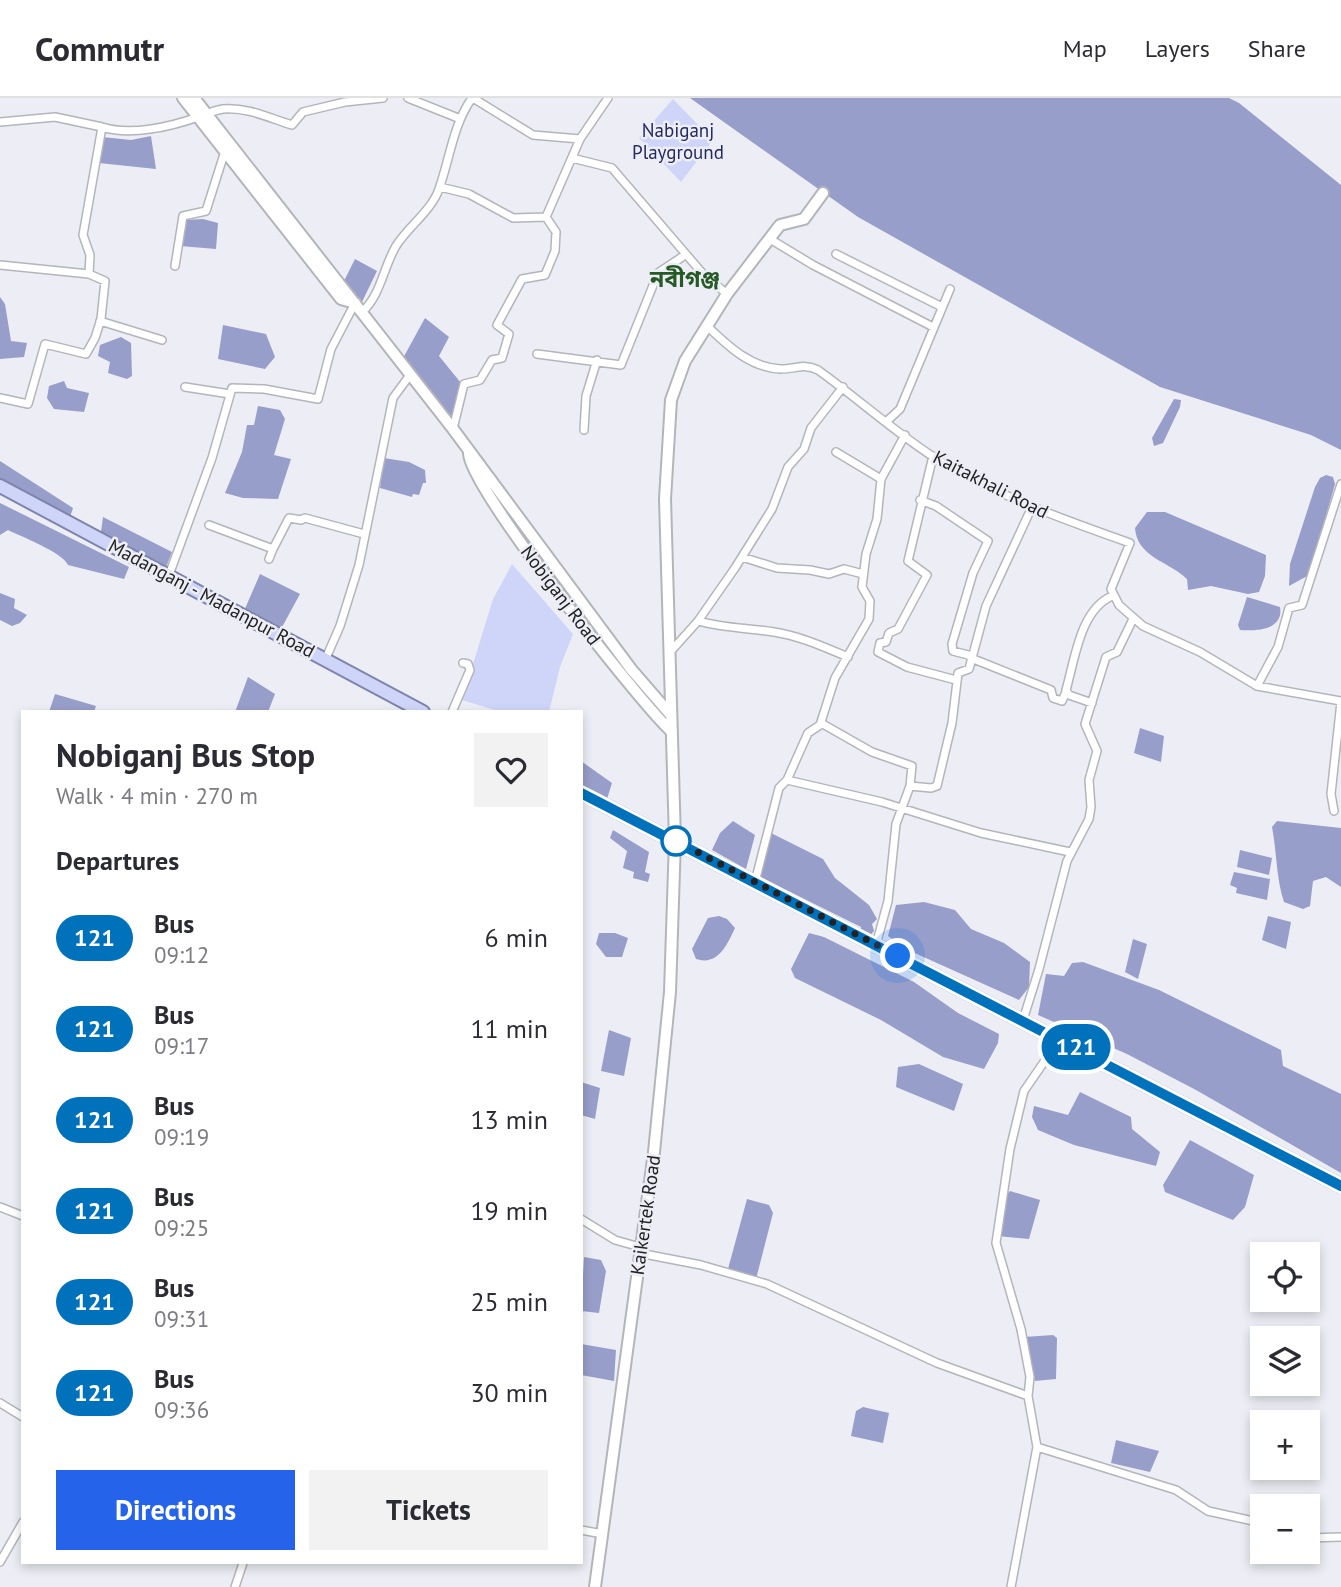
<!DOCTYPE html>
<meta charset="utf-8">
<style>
body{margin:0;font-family:"PT Sans","Noto Sans Bengali",sans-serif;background:#f2f2f3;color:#2b2b33;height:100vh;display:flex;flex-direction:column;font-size:26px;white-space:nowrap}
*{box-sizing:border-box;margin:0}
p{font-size:23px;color:#7c7c81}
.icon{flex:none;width:38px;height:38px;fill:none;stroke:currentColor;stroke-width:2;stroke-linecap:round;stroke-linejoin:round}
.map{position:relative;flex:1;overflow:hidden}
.details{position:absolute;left:21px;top:612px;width:562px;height:854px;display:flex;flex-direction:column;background:#fff;border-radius:0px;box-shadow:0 4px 10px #0003}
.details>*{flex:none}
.badge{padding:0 14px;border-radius:23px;font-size:24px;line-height:46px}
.buttons{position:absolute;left:1250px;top:1144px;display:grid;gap:14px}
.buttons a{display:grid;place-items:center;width:70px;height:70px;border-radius:0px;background:#fff;box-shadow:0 4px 10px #0003;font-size:35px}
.you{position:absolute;width:35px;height:35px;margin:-18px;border:5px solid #fff;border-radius:50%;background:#1a73e8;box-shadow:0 0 0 10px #1a73e833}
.map>.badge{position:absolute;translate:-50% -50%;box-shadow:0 0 0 4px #fff}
h2{padding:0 35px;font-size:26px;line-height:63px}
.round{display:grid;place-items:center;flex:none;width:74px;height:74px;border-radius:0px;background:#f2f2f3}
.overview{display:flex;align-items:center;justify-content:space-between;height:119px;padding:0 35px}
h1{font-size:33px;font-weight:600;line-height:52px}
.button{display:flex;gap:14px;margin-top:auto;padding:14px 35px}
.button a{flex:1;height:80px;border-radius:0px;background:#2563eb;color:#fff;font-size:28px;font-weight:600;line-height:80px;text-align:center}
.button a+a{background:#f2f2f3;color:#2b2b33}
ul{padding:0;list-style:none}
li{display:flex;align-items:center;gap:21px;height:91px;padding:0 35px}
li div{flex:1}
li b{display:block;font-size:26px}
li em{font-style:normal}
li .badge{min-width:77px;font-weight:700;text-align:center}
header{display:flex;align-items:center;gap:42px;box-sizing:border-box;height:98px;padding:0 35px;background:#fff;border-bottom:2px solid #e1e1e2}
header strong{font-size:33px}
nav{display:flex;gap:38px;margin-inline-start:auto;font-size:24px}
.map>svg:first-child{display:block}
.green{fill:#cfd5f8}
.water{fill:#979ec9}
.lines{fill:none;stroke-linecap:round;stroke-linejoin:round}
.minor-casing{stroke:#b4b5bb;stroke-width:10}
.secondary-casing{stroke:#b4b5bb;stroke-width:14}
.primary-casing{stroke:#7e84ab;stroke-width:16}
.minor{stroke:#fff;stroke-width:7}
.secondary{stroke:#fff;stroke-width:10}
.primary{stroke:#cfd5f8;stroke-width:12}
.line-casing{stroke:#fff;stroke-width:16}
.line{stroke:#0072bc;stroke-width:10}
.walk{stroke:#222224;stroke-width:7;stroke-dasharray:0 12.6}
.stop-dot{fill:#fff;stroke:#0072bc;stroke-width:3.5}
.labels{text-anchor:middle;stroke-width:5;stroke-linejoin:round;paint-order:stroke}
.park-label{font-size:19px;fill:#26295e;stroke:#edeef5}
.street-label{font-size:19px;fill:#222224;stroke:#edeef5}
.quarter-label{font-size:23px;font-weight:bold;fill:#255925;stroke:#edeef5}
</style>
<header>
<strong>Commutr</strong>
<nav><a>Map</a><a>Layers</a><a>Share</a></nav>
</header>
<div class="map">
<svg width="1341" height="1489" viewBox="0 0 1341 1489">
<rect width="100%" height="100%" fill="#edeef5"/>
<path class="green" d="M 673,1 L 713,42 L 681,84 L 639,40 Z
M 512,466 L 573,536 L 560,569 L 549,614 L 501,614 L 462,602 L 493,501 Z"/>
<path class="water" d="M 690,0 L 1229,0 L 1239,5 L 1341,87 L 1341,352 L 1311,337 L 1160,289 L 858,119 Z
M 151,38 L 156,71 L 99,65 L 102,39 L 131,42 Z
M 203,121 L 218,125 L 216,151 L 180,148 L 184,122 Z
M 355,161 L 377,173 L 362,204 L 344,183 Z
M 0,199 L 5,206 L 11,243 L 27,245 L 24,259 L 0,261 Z
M 425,220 L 449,239 L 439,258 L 461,285 L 450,326 L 402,262 Z
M 223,227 L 266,236 L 275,259 L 265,271 L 218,261 Z
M 121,239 L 131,245 L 132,278 L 127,281 L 108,275 L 110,264 L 98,258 L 100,247 Z
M 64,283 L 67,290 L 89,295 L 84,314 L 54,311 L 47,300 L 49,288 Z
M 1174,301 L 1181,302 L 1180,309 L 1163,345 L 1154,348 L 1152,340 Z
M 258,308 L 280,312 L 285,321 L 274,357 L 291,361 L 278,401 L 243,400 L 225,395 L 242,354 L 247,327 L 254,327 Z
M 384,360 L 409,364 L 425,372 L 426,385 L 423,385 L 419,397 L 413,396 L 412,399 L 380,390 Z
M 0,363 L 73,410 L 70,419 L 0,385 Z
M 1326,377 L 1333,379 L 1335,386 L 1309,477 L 1289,488 L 1290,466 L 1315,389 L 1320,380 Z
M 0,405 L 129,469 L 124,481 L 68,467 C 62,454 22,439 8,432 L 0,437 Z
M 1147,414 L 1165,414 L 1266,457 L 1265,478 L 1259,494 L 1248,496 L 1211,488 L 1188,492 L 1187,481 C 1168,463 1137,459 1135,430 Z
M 103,419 L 172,454 L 165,472 L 101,434 Z
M 260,476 L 300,496 L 281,531 L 244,513 Z
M 0,495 L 15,501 L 14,510 L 27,517 L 20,525 L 12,528 L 0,522 Z
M 1247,499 L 1280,509 C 1284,532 1257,533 1240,532 L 1238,527 Z
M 248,579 L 275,596 L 268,614 L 235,614 Z
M 55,596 L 96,608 L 94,614 L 49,614 Z
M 1140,630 L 1164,638 L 1161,664 L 1134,655 Z
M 581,663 L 612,685 L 607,701 L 581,689 Z
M 733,723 L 755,737 L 746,771 L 712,752 L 720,735 Z
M 1277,723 L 1341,730 L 1341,789 L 1326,779 L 1313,783 L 1310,808 L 1303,811 L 1284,804 C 1276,780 1277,755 1272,729 Z
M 613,732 L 649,754 L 645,774 L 650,776 L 648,784 L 633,780 L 634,774 L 623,770 L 627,753 L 610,740 Z
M 771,735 L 823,761 L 835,780 L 869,807 L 877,821 L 872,826 L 874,833 L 869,839 L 861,836 L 861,829 L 760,779 Z
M 1240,752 L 1272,760 L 1269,777 L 1237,769 Z
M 1234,774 L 1270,781 L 1267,802 L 1236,795 L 1237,790 L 1230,787 Z
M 924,804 L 955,812 L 971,831 L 1004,845 L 1030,864 L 1029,889 L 1019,902 L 908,852 L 888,838 L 896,807 Z
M 719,818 L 727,821 L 735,830 C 727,847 718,868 696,861 L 692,851 L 708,820 Z
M 1268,818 L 1291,824 L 1286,851 L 1262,842 Z
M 599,835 L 615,835 L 628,840 L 622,859 L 606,859 L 596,846 Z
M 809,835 L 824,839 L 914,884 L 958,915 L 999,936 L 998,945 L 984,971 L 943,959 L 881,922 L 795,880 L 791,871 Z
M 1133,841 L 1147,846 L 1138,881 L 1125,874 Z
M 1083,864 L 1159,892 L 1281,952 L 1283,968 L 1341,996 L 1341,1075 L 1196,992 L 1127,956 L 1038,917 L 1046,876 L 1064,878 L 1072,865 Z
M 609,932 L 631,940 L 624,978 L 601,973 Z
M 919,966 L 963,986 L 954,1013 L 896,989 L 898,969 Z
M 581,984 L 600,990 L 595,1021 L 581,1017 Z
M 1080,994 L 1131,1019 L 1132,1031 L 1160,1054 L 1156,1068 L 1074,1047 L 1038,1032 L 1032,1019 L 1034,1008 L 1068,1017 Z
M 1190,1042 L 1254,1077 L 1245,1109 L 1233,1122 L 1165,1094 L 1163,1087 Z
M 1010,1093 L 1040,1102 L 1029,1141 L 997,1138 L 1002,1101 Z
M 747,1101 L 769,1107 L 773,1115 L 756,1181 L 728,1171 Z
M 584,1159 L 601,1162 L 606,1173 L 599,1215 L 581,1213 Z
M 1053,1237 L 1057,1240 L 1056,1281 L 1035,1283 L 1024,1239 Z
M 581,1246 L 616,1252 L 614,1283 L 581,1277 Z
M 863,1309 L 889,1315 L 883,1345 L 851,1338 L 856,1313 Z
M 1116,1342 L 1159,1353 L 1150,1374 L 1111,1365 Z"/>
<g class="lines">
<g class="minor-casing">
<path id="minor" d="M 408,0 L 458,20
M 473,0 L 533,37 L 580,41
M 0,24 L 55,19 L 102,29
M 572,60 L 612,70 L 703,176 L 727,196
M 440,89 L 469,96 L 513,120 L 546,119
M 770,141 L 813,167 L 933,229
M 836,156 L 942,209
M 0,167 L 89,176
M 175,168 L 183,118 L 206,113 L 225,53
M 362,214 C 381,197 383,170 396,148 C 408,129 432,112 439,91 C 450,60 453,27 472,0
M 100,223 L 162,242
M 706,227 C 727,247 750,270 781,271 C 796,271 804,265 818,272 C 860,302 900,339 943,365 C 1006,401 1062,421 1130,445 L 1111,491 L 1119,507 L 1143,528 L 1200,554 L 1257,588 L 1341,603
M 537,256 L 621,267 L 658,175 L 685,157
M 185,289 L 230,296
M 0,300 L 28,306 L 45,246 L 86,256 L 95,240 L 101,221 L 105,183 L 89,176 L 90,157 L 83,137 L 102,29 C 130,38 170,29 198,19 C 206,16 215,12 223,11 C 248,9 269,20 292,27 L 303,14 L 345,4 L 383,0
M 887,323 L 900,311 L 950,191
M 453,331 L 464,286 L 480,282 L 492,262 L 502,260 L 509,236 L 497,227 L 522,181 L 545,177 L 555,153 L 556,134 L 546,119 L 580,41 L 608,0
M 584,332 L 586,298 L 597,262
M 836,354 L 881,381
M 933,358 L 908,463 L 927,477 L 898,531 L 889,535 L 886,544 L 880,545 L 878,554 L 907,569 L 956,582
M 920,402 L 936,408 L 988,443 L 973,475 L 952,546 L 953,553 L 972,558
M 209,427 L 273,451 L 289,420 L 301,422 L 305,420 L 364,436
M 742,459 L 777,470 L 810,472 L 829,476 L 844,471 L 863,476
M 269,461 L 273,451
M 169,477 L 212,360 L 232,290 L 264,291 L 318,301 L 331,251 L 355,205
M 698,523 C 723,530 749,530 774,534 C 800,538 824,549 848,559
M 672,552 L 698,523 L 735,470 L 772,411 L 788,369 L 804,351 L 811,330 L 843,289
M 326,560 L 340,528 L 359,467 L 393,300 L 410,277
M 971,560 L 1051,592 L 1053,600 L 1062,603 L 1066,594
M 1257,588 L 1278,549 L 1289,510 L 1302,507 L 1341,386
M 1092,605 L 1069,597 L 1066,592 C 1075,561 1080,512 1112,498
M 452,614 L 470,572 L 468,566 L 463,565
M 821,625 L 872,654 L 912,668 L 910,688
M 787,682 L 882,704 L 981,735 L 1070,754
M 1334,713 L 1331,696 L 1341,604
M 755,784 L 779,690 L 787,682 L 808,635 L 820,627 L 835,580 L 869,521 L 870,503 L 862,489 L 866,456 L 877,421 L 881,381 L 905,337
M 876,847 L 888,803 L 896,726 L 910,688 L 931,690 L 937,688 L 952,625 L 958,575 L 969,571 L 986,508 L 1031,411
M 1023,922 L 1039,871 L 1067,763 L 1089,721 L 1091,709 L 1089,682 L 1097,653 L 1085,626 L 1106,559 L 1117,554 L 1133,521
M 0,1109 L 23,1118
M 581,1121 L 615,1142 L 640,1149
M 639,1155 L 701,1167 L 767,1186 L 937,1265 L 1028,1298 L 1030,1279 L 1021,1231 L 996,1145 L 1010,1051 L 1024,993 L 1044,964 L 1053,939
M 0,1305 L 23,1319
M 1037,1349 L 1176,1392 L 1208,1413 L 1262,1425
M 581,1432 L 603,1436
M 1307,1440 L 1341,1439
M 0,1464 L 23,1424
M 235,1489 L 243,1465
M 1011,1489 L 1037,1349 L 1028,1298"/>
</g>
<g class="secondary-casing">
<path id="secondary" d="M 183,0 L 341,201 L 355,205
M 194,0 L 453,331 L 631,571 L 670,616
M 469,355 C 468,387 638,602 670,632
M 595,1489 L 654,1054 L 670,894 L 675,742 L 665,401 L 671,302 L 685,263 L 727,196 L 780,127 L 804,121 L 823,95"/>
</g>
<g class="primary-casing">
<path id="primary" d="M 0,388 L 423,614
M 581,695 L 1341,1088"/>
</g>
<use href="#minor" class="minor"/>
<use href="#secondary" class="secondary"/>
<use href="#primary" class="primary"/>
</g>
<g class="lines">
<g class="line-casing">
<path id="line" d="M 581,695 L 1341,1088"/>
</g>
<use href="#line" class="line"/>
<path class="walk" d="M 676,743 L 898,858"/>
</g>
<circle class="stop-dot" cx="676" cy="743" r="14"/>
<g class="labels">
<g class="park-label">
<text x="678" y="39">Nabiganj<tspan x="678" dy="22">Playground</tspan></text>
</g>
<g class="street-label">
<text transform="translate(991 386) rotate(27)" y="7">Kaitakhali Road</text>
<text transform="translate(561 497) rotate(53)" y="7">Nobiganj Road</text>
<text transform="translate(212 500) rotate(28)" y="7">Madanganj - Madanpur Road</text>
<text transform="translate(645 1117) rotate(-82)" y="7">Kaikertek Road</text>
</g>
<g class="quarter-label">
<text x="685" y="189">নবীগঞ্জ</text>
</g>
</g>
</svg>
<div class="buttons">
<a><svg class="icon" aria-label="locate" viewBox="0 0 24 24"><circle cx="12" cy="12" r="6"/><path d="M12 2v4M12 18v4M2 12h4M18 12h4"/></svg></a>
<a><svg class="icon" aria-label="layers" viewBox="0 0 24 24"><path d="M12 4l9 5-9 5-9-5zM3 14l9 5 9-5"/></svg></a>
<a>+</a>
<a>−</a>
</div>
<div class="you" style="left:898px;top:858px"></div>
<b class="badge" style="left:1076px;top:949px;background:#0072bc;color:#fff">121</b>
<section class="details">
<div class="overview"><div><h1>Nobiganj Bus Stop</h1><p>Walk · 4 min · 270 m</p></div><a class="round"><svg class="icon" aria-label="heart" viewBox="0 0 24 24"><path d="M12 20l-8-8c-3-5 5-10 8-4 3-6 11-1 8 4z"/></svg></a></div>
<h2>Departures</h2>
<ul>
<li><span class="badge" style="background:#0072bc;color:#fff">121</span><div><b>Bus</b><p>09:12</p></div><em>6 min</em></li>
<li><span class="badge" style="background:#0072bc;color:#fff">121</span><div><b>Bus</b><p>09:17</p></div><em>11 min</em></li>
<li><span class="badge" style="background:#0072bc;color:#fff">121</span><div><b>Bus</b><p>09:19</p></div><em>13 min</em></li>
<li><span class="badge" style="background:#0072bc;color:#fff">121</span><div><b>Bus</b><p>09:25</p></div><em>19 min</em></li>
<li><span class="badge" style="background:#0072bc;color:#fff">121</span><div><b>Bus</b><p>09:31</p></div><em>25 min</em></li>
<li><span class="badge" style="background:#0072bc;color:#fff">121</span><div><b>Bus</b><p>09:36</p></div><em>30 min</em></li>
</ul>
<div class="button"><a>Directions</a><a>Tickets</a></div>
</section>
</div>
